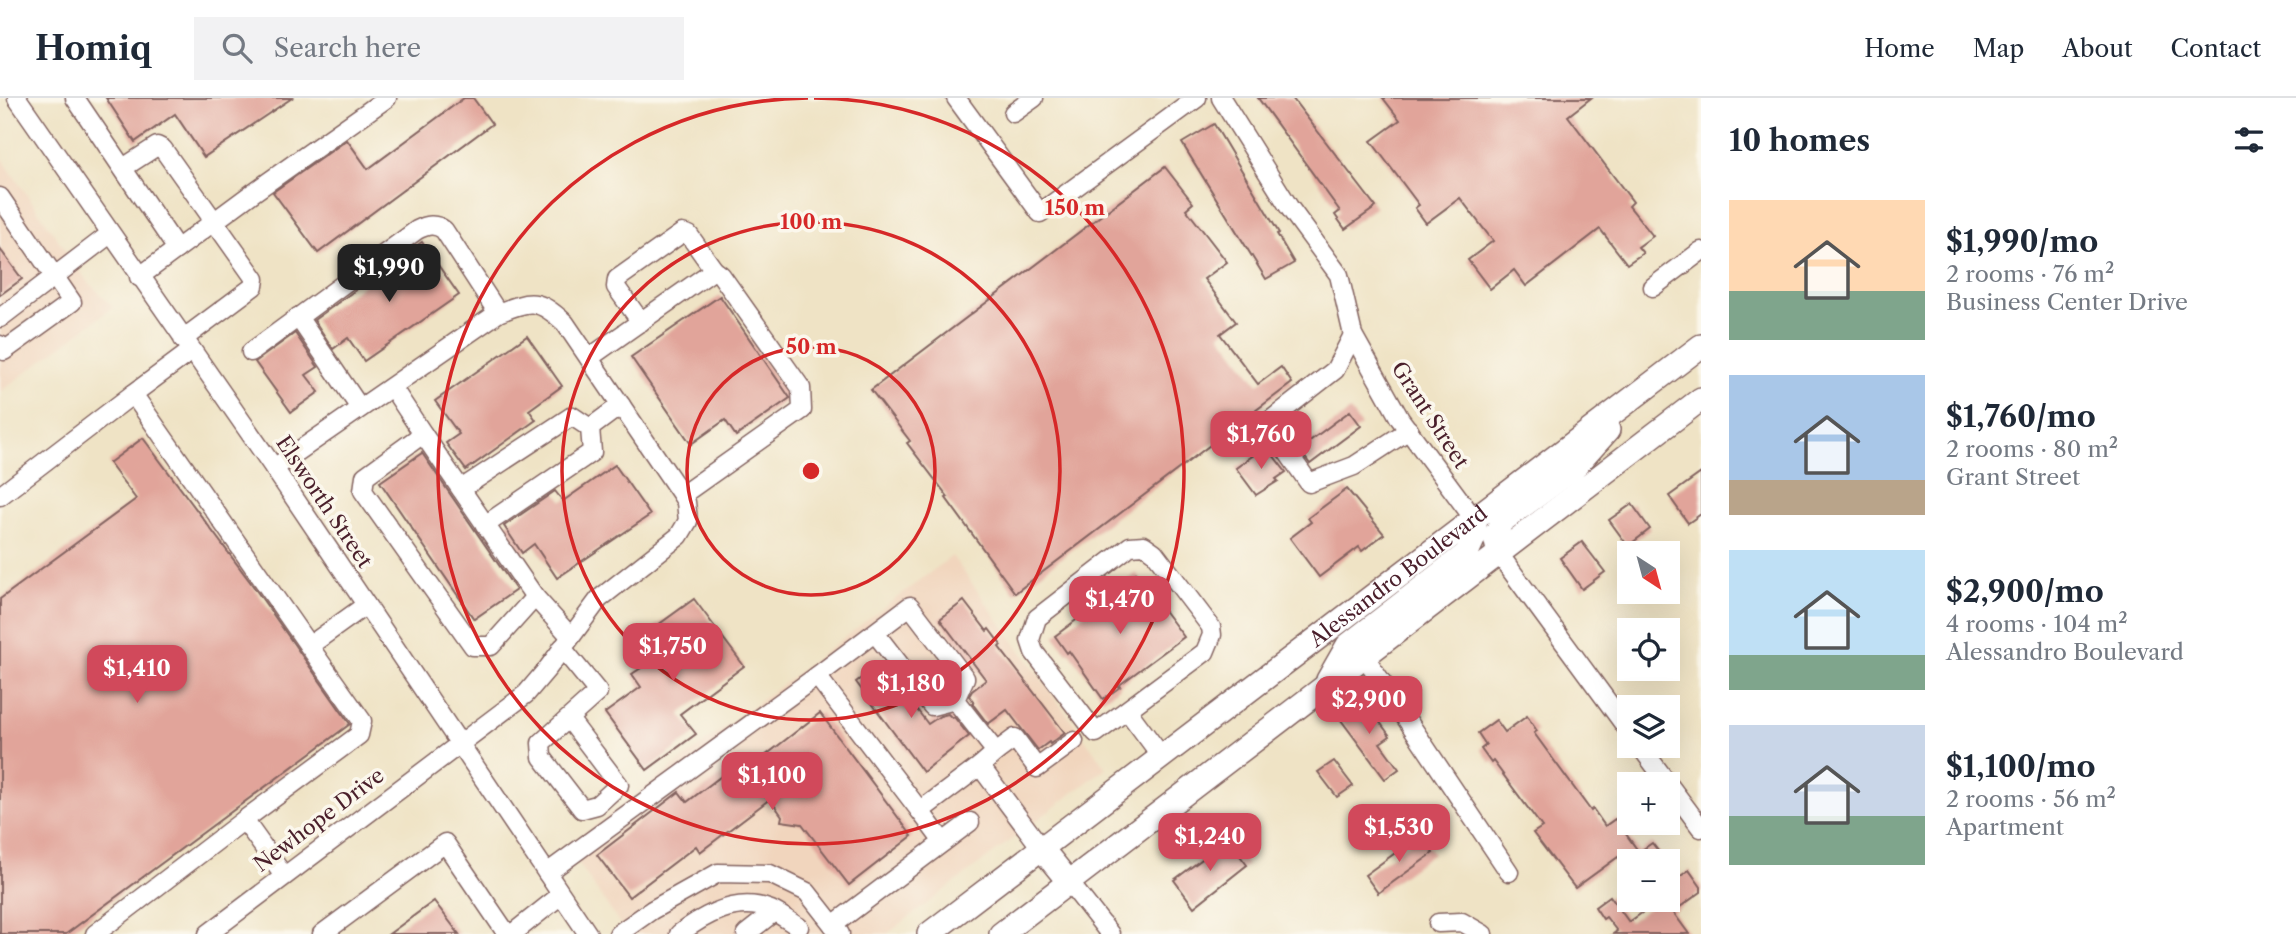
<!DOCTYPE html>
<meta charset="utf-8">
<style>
:root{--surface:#fff;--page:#f2f2f3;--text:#1f2937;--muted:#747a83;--line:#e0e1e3;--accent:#d1495b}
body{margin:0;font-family:"Libre Caslon Text",serif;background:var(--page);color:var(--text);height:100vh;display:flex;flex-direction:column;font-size:26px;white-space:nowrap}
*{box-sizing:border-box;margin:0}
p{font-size:23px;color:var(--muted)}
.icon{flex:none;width:38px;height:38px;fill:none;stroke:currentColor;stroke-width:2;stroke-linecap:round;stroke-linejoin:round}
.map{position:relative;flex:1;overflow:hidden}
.side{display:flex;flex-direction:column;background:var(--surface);width:595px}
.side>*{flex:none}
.needle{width:46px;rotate:144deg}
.tools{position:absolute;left:1617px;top:443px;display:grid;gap:14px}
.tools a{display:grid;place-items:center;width:63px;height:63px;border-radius:0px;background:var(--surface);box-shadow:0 7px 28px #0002;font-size:35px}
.price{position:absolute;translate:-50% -60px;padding:0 16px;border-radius:14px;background:var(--accent);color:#fff;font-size:23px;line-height:46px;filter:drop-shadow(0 2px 4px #0008)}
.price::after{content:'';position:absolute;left:50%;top:42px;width:21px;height:16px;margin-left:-10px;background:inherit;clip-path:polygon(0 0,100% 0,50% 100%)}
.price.selected{background:#222;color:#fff}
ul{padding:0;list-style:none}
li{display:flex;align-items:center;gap:21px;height:175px;padding:0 28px}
li span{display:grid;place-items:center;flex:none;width:196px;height:140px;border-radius:0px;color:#555}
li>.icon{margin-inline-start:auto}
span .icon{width:84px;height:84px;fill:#fffc;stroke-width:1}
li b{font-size:30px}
h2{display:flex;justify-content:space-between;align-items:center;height:84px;padding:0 28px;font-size:30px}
header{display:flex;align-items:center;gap:42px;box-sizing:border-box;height:98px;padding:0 35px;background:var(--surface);border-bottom:2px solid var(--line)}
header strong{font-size:33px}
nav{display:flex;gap:38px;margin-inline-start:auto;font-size:24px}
.search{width:490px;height:63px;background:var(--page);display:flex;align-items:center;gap:18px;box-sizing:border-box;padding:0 24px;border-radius:0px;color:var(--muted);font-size:26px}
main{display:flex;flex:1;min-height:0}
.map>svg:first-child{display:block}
.built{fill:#f1d5bd}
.building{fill:#e1a49a}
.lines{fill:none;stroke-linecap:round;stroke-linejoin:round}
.minor-casing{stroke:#846461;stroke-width:21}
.major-casing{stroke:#846461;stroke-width:26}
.minor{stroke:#fff;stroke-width:18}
.major{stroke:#fff;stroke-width:23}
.ring{fill:none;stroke:#d62828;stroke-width:3.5}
.labels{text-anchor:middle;stroke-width:7;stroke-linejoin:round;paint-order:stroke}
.street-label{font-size:21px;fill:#4a1f2b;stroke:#fbf7ec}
.centre{fill:#d62828;stroke:#fbf7ec;stroke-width:3.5}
.ring-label{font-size:21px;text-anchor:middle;font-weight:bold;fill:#d62828;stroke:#fbf7ec;stroke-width:7;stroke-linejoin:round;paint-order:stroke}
</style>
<header>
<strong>Homiq</strong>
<div class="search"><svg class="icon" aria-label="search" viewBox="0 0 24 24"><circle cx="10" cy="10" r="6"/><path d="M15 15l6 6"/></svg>Search here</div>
<nav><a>Home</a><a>Map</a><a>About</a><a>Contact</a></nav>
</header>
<main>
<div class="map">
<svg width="1701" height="836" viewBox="0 0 1701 836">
<rect width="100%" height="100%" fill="#fbf7ec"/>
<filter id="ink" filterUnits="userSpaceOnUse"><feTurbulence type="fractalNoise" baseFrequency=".0143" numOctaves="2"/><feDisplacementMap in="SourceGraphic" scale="14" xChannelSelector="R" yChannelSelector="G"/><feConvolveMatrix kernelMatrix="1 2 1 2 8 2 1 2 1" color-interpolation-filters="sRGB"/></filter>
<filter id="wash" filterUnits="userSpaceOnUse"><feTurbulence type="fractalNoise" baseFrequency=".00686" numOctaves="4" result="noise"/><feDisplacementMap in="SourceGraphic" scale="28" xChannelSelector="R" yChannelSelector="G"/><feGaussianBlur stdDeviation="1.57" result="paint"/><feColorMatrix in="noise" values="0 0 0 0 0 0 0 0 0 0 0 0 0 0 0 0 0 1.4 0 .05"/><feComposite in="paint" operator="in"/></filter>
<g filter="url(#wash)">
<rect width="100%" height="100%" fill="#efe3c5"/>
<g class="built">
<path d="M 0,58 L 87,183 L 113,209 L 0,294 Z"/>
<path d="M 952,458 L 1106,670 L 887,836 L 627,836 L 567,749 Z"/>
</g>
<g id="blocks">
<g class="building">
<path d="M 106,0 L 292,0 L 204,59 L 175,16 L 135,44 Z"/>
<path d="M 464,0 L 473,0 L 492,26 L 318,155 L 273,94 L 347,42 L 368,71 Z"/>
<path d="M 1258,0 L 1292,0 L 1376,109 L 1345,131 L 1335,117 L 1340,113 Z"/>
<path d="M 1383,0 L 1591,0 L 1568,18 L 1633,104 L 1629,108 L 1653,138 L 1638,149 L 1643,155 L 1627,166 L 1600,131 L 1526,188 L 1514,172 L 1490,191 L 1468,162 L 1493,143 L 1460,100 L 1426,125 L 1415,110 L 1419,107 L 1371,43 L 1400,22 Z"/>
<path d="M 1214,26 L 1279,135 L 1277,136 L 1294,165 L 1266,181 L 1182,45 Z"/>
<path d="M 1165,69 L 1193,105 L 1186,111 L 1227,164 L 1204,181 L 1236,224 L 1220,236 L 1258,286 L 1281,269 L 1292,285 L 1015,495 L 946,400 L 948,399 L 907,345 L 910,343 L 871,292 Z"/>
<path d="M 422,144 L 459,197 L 364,263 L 348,240 L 333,251 L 314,222 Z"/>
<path d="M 0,151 L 22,181 L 0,197 Z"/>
<path d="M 720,198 L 790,300 L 736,338 L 725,322 L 691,346 L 631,259 Z"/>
<path d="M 295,235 L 318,269 L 306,277 L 319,294 L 291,314 L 255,264 Z"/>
<path d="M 527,238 L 562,288 L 529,312 L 536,322 L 466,372 L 446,345 L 459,336 L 435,303 Z"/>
<path d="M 1350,313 L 1361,328 L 1310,366 L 1299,351 Z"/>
<path d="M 143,340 L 251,485 L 350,626 L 66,836 L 0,836 L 0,501 L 136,401 L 109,365 Z"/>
<path d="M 1266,348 L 1286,374 L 1276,381 L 1278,383 L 1256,397 L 1236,370 Z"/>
<path d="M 422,355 L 516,492 L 474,521 L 380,384 Z"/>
<path d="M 615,367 L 650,417 L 557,480 L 534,446 L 522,455 L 504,428 L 555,393 L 563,403 Z"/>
<path d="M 1701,375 L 1701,416 L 1688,425 L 1669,398 Z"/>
<path d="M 1347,391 L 1384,436 L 1362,453 L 1359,449 L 1319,479 L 1290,440 L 1311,424 L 1308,420 Z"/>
<path d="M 1632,406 L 1650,431 L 1628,448 L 1609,422 Z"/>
<path d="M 1582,444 L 1605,474 L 1582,491 L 1560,460 Z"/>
<path d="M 1136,475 L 1184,539 L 1118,588 L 1120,589 L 1103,601 L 1069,553 L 1067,555 L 1055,538 L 1120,489 L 1119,488 Z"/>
<path d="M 694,501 L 744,568 L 680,616 L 696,636 L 647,672 L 605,615 L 641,589 L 632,576 L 644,568 L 634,555 L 652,542 L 647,535 Z"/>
<path d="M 964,503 L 987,533 L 989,531 L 1001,547 L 999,549 L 1065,635 L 1050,646 L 1049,644 L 1038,652 L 1007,612 L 988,626 L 972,605 L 974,604 L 969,598 L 972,593 L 986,582 L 940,521 Z"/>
<path d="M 881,565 L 928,626 L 940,618 L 948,616 L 952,620 L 954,619 L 969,638 L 923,674 L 856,584 Z"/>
<path d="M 1363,601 L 1390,638 L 1380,645 L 1399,671 L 1385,681 L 1338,618 Z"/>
<path d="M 820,615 L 912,738 L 849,787 L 802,726 L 781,723 L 782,718 L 770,701 L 700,754 L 696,748 L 629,799 L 597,757 L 679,694 L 687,704 L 724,676 L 739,696 L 741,695 L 761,681 L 752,668 Z"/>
<path d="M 1527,618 L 1537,633 L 1534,635 L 1591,713 L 1593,711 L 1605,728 L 1615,721 L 1639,754 L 1652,745 L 1666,763 L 1621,763 L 1618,759 L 1575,790 L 1533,735 L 1542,729 L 1493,663 L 1491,665 L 1481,651 L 1486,647 L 1478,635 L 1496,622 L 1505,634 Z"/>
<path d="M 1334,663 L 1353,688 L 1337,699 L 1318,674 Z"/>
<path d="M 1420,737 L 1433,755 L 1378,795 L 1365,777 Z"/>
<path d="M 1228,742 L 1247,767 L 1194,809 L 1174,782 Z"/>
<path d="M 1668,766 L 1678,780 L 1689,772 L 1701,789 L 1701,794 L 1673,814 L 1689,836 L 1613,836 L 1617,833 L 1606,819 L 1603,821 L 1595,809 L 1610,798 L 1629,824 L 1660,802 L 1668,802 Z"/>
<path d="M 434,803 L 459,836 L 389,836 Z"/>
</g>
</g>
</g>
<g filter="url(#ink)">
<use href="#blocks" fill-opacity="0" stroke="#846461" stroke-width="2"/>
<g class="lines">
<g class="minor-casing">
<g id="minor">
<path d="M 17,0 L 274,370 L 588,836"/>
<path d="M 75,0 L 177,151"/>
<path d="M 956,0 L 1040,115 L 1197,0"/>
<path d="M 1221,0 L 1289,109 L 1339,177 L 1353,237 L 1400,321 L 1474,421"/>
<path d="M 1013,15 L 1034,0"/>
<path d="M 123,70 L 157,48 L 163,51 L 255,181 L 254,188 L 183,241"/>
<path d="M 0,99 L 72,204 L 4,253 L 0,247"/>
<path d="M 139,179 L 254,94 L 387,0"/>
<path d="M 1653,189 L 1701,153"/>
<path d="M 298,219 L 360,310"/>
<path d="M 0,220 L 110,136"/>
<path d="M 641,224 L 616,189 L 617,181 L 682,135 L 689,137 L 714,172"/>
<path d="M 1353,237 L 1335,272 L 1267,325 L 1309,385 L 1354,368 L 1409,332"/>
<path d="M 191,253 L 133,296 L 309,548 L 366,507"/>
<path d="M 251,254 L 417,132 C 427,127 435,125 444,132 L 498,215"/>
<path d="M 589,260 L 714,172 L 721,177 L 801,290 L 802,312 L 682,397"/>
<path d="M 392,289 L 423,336 L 365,378 L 363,393 L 473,548 L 491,548 L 535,499 L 570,538"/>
<path d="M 423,336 L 535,499"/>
<path d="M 461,391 L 572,318 L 590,330"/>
<path d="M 0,398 L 133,296"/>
<path d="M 485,427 L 592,354 L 590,330 L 621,307"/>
<path d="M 1499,456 L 1629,633"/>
<path d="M 875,535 L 932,608 L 955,602"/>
<path d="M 562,550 L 598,594 L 541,645 L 542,659 L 582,711 L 597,707 L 619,687 L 569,621"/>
<path d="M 1365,559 L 1509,774"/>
<path d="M 817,578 L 910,508 L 965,580 L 955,602 L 996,654 L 980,668"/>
<path d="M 1127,612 L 1205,554 L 1212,537 L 1211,529 L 1154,454 L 1144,447 L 1130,448 L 1037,520 L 1030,542 L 1034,554 L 1096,635 L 1127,612 L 1162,659"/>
<path d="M 1640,648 L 1701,730"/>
<path d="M 996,654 L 1015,640 L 1037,670 L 1074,643"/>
<path d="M 920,713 L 943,744"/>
<path d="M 547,775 L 817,578 L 920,713 L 980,668 L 1042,751"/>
<path d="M 284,778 L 244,722 L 359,637 L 362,623 L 309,548"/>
<path d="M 1069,784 L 1110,836"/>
<path d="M 1438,825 L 1462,824 L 1483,836"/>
<path d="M 833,827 L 970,724"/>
<path d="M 95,836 L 244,722"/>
<path d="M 208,836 L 526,596 L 548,570 L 599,501 L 679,438 L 688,423 L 686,404 L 682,397 L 565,225 C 538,200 531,202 498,215 L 274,370"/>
<path d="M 322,836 L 445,745 L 507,836"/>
<path d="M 512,836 L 561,797"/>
<path d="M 618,836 L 652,812 L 718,775 L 770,776 L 807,794 L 840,836"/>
<path d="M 679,836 C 705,816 738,798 771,812 C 780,816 790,824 799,829"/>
<path d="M 746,836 L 774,814"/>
</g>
</g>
<g class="major-casing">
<g id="major">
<path d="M 1499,456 L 1495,439 L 1501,424 L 1573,371 L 1608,332"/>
<path d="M 1328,582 L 1348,547 L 1467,455 L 1476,435 L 1474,421"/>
<path d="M 1042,751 L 1069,784"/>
<path id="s1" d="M 929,836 L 1701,248"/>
<path d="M 1001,836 L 1701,301"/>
</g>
</g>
<use href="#minor" class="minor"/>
<use href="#major" class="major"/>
</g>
</g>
<g class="ring">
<circle cx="811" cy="373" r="124"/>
<circle cx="811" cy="373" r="249"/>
<path d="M814 0A373 373 0 1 1 808 0"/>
</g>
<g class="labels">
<g class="street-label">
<text transform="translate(1430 317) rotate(57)" y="7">Grant Street</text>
<text transform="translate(324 404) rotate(56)" y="7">Elsworth Street</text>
<text dy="7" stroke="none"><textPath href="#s1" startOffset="590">Alessandro Boulevard</textPath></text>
<text transform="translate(319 722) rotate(-37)" y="7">Newhope Drive</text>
</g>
</g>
<circle cx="811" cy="373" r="10" class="centre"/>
<g class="ring-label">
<text x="1075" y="117">150 m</text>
<text x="811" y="131">100 m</text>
<text x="811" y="256">50 m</text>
</g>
</svg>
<div class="tools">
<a><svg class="needle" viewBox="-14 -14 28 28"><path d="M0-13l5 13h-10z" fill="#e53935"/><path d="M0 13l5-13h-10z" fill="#747a83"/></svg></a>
<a><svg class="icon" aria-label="locate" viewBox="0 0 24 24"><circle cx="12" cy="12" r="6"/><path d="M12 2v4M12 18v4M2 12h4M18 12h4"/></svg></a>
<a><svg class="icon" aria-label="layers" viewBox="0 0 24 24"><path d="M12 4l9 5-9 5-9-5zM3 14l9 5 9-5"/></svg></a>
<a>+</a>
<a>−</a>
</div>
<b class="price selected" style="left:389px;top:206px">$1,990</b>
<b class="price" style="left:1261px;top:373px">$1,760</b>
<b class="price" style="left:1120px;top:538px">$1,470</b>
<b class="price" style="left:673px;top:585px">$1,750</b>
<b class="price" style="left:137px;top:607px">$1,410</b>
<b class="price" style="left:911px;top:622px">$1,180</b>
<b class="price" style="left:1369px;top:638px">$2,900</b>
<b class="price" style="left:772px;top:714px">$1,100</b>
<b class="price" style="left:1399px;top:766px">$1,530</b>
<b class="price" style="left:1210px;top:775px">$1,240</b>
</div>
<section class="side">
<h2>10 homes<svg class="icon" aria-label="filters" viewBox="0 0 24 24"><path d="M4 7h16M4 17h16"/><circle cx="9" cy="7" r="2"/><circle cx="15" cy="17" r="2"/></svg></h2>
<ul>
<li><span style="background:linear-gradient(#ffd9b3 65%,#7fa58c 0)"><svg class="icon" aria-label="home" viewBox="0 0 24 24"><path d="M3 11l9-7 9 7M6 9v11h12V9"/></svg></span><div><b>$1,990/mo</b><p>2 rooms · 76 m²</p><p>Business Center Drive</p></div></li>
<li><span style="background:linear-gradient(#a9c7e8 75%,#b9a48a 0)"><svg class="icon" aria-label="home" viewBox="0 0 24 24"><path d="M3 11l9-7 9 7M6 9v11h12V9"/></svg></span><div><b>$1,760/mo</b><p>2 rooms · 80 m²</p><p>Grant Street</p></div></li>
<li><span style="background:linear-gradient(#bfe0f5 75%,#7fa58c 0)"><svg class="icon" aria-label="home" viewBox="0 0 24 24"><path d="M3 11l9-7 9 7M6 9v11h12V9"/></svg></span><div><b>$2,900/mo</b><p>4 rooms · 104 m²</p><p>Alessandro Boulevard</p></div></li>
<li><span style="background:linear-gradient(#c9d6e8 65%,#7fa58c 0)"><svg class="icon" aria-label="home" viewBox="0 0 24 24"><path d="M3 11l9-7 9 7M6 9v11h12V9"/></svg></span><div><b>$1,100/mo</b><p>2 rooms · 56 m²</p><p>Apartment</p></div></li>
</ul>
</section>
</main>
